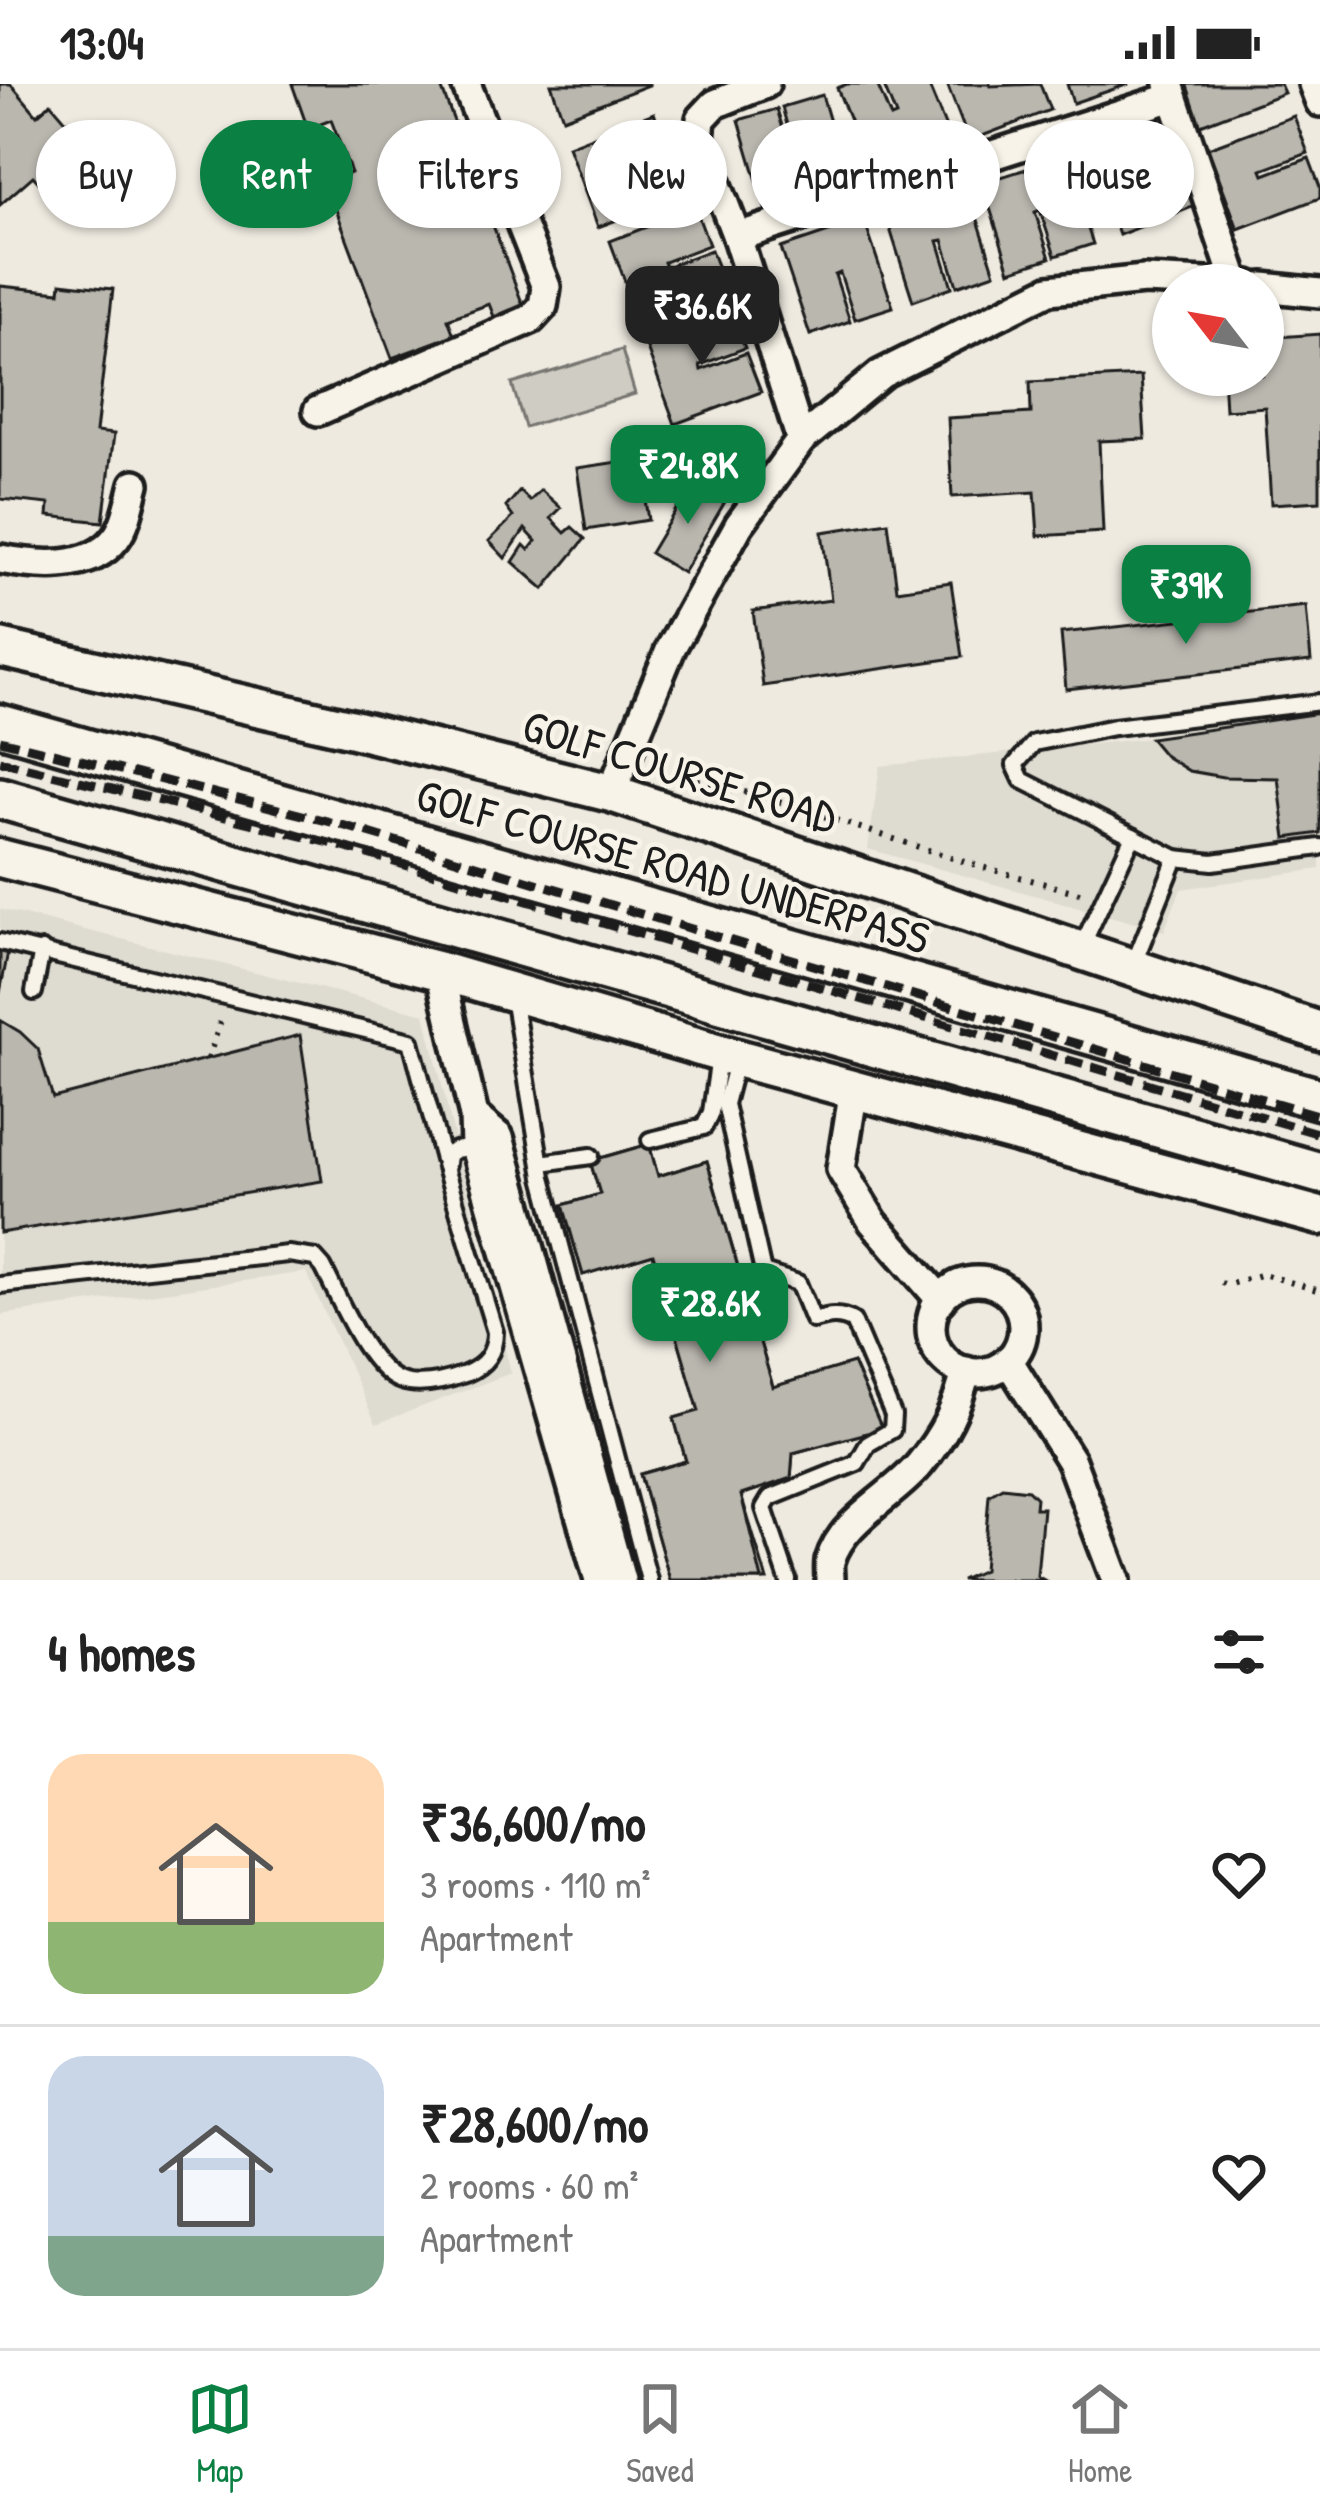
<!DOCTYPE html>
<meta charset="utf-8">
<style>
:root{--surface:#fff;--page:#f6f6f6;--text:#222;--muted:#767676;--line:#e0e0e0;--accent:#0b8043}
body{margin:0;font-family:"Patrick Hand",sans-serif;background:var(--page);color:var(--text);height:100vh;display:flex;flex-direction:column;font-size:45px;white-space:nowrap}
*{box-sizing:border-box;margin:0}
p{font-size:39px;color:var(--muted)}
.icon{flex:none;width:66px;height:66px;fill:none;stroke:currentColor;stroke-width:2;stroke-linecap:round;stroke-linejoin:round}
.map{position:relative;height:1496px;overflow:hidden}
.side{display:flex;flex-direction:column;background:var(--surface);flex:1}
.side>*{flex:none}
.top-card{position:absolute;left:36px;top:36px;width:1248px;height:108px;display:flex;gap:24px}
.needle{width:78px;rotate:301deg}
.buttons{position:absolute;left:1152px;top:180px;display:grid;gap:24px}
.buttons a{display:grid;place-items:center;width:132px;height:132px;border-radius:50%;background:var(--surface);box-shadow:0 3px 9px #0004;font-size:60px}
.price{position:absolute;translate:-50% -102px;padding:0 27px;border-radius:24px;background:var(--accent);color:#fff;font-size:39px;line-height:78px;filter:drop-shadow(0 3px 6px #0008)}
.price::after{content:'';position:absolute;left:50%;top:72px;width:36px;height:27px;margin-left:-18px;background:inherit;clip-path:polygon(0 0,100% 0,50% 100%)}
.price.on{background:#222;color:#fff}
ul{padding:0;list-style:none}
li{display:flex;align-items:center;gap:36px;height:300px;padding:0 48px}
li+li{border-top:3px solid var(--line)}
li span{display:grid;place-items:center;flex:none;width:336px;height:240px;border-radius:36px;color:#555}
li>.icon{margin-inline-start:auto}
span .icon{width:144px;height:144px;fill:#fffc;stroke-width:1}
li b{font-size:51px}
h2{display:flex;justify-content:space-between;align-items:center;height:144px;padding:0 48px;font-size:51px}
.tag{padding:0 42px;border-radius:54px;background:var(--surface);box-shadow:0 3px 9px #0004;font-size:42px;line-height:108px}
.tag.on{background:var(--accent);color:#fff}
.status{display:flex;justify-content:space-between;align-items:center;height:84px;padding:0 60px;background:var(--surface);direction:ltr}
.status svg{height:33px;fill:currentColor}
.menu{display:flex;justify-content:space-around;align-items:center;height:168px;border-top:3px solid var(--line);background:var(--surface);font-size:33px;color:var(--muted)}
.menu a{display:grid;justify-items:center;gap:6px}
.menu .on{color:var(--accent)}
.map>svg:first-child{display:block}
.built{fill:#dedbd1}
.green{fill:#cfccc3;stroke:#767470;stroke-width:3}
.building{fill:#bab7af;stroke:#1c1c1c;stroke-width:3}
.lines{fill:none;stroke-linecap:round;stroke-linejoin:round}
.service-casing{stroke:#1c1c1c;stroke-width:22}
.minor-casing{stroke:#1c1c1c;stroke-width:36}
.tertiary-casing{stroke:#1c1c1c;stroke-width:45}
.secondary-casing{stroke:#1c1c1c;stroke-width:48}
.path{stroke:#1c1c1c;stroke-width:6;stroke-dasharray:3 9;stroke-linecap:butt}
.service{stroke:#f7f3e8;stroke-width:14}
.minor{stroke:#f7f3e8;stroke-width:27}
.tertiary{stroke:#f7f3e8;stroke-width:36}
.secondary{stroke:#f7f3e8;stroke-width:39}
.rail{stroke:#1c1c1c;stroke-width:9;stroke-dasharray:18 9;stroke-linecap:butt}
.labels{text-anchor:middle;stroke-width:9;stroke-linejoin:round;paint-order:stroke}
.street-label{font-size:45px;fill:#1c1c1c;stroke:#f7f3e8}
</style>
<div class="status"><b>13:04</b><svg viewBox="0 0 49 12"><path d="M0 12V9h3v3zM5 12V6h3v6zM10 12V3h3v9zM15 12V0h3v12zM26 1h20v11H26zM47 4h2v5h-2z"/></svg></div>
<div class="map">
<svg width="1320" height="1496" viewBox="0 0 1320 1496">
<rect width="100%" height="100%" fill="#eeeae0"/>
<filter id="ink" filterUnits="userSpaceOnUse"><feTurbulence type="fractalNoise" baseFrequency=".00833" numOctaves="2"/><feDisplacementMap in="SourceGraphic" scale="24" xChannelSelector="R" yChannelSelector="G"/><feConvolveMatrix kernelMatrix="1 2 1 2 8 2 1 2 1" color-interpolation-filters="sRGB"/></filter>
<g filter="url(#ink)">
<g class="built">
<path d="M 1320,629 L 1320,785 L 1181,805 L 1164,847 L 868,765 L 880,682 L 1150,654 Z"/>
<path d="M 0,825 L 425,930 L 511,1289 L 376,1340 L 306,1188 L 0,1231 Z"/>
</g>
<path class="green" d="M 622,266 L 635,310 L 525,343 L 512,300 Z"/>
<g class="building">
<path d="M 0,0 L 11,0 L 37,31 L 51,19 L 88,62 L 42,102 L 33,92 L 0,121 Z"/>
<path d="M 292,0 L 440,0 L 524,224 L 495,235 L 489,220 L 448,235 L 454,251 L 392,274 L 326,99 L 351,89 L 331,36 L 308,45 Z"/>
<path d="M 551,0 L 649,0 L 649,1 L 563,34 Z"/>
<path d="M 847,0 L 877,0 L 891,34 L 896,32 L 883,0 L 928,0 L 951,56 L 871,89 L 837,4 Z"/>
<path d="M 947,0 L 990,0 L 990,2 L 1040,0 L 1050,26 L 969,57 Z"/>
<path d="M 1067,0 L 1129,0 L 1073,19 Z"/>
<path d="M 1183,0 L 1280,0 L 1284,9 L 1198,42 Z"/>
<path d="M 822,11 L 848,99 L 765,124 L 739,36 L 777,25 L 791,71 L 795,70 L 782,23 Z"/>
<path d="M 654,29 L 668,66 L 622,83 L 624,88 L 669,71 L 684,111 L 598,143 L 568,62 Z"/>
<path d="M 1294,32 L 1308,69 L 1262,86 L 1264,91 L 1309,74 L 1320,103 L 1320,114 L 1238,145 L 1208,64 Z"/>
<path d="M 1168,35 L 1200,120 L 1162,135 L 1146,89 L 1141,91 L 1158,136 L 1119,151 L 1087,65 Z"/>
<path d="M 1064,73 L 1093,160 L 1055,172 L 1040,126 L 1035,128 L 1050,174 L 1010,187 L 982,99 Z"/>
<path d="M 967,102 L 995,189 L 957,202 L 943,156 L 938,157 L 952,203 L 913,217 L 885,129 Z"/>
<path d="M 695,124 L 709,161 L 664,178 L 666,183 L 711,166 L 726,205 L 640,238 L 610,157 Z"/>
<path d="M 864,136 L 893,223 L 855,235 L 840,189 L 835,191 L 850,237 L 810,251 L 781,164 Z"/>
<path d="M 61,199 L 113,205 L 96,348 L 114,350 L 103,438 L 48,432 L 49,420 L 0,415 L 0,202 L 60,208 Z"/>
<path d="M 731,227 L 745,264 L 700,281 L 701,286 L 746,269 L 761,308 L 675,340 L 645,259 Z"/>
<path d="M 1320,250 L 1320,417 L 1271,420 L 1265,323 L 1225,326 L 1223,291 L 1263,291 L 1263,254 Z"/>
<path d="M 1141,292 L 1145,355 L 1099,357 L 1103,448 L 1038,452 L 1035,408 L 952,413 L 948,334 L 1031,329 L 1030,298 Z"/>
<path d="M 639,375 L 648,436 L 586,446 L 577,384 Z"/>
<path d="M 693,397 L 726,416 L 683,489 L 650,469 Z"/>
<path d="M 541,406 L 561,424 L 551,434 L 565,449 L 572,443 L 585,455 L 544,505 L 513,478 L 524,461 L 529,466 L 536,457 L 525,445 L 505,474 L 489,457 L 513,433 L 506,423 L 520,407 L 530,417 Z"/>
<path d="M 888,438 L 897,506 L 951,498 L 962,573 L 763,602 L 753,527 L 831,516 L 822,448 Z"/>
<path d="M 1306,522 L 1311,577 L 1066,605 L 1061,549 Z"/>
<path d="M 1320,629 L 1320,749 L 1286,754 L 1278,694 L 1223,693 L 1189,687 L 1165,672 L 1150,654 Z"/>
<path d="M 0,867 L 8,868 L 0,909 Z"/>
<path d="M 0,936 L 20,948 L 38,965 L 53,1014 L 300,951 L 322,1097 L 0,1149 Z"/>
<path d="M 649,1060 L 658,1092 L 707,1077 L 773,1303 L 853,1279 L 882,1345 L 793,1369 L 791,1394 L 741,1411 L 767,1496 L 670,1496 L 640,1390 L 686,1377 L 674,1334 L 699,1327 L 653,1170 L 583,1191 L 563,1121 L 600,1110 L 590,1077 Z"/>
<path d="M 649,1060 L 658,1092 L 707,1077 L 773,1303 L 853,1279 L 882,1345 L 793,1369 L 791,1394 L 741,1411 L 762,1496 L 670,1496 L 640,1390 L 686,1377 L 674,1334 L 699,1327 L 653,1170 L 583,1191 L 563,1121 L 600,1110 L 590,1077 Z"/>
<path d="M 1002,1403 L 1028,1406 L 1036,1414 L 1035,1424 L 1043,1424 L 1037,1492 L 1044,1496 L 961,1496 L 983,1486 L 989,1411 Z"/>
</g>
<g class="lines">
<g class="service-casing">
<g id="service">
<path d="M 1320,618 L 1114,643 L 1034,659 L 1015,681 L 1022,696 L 1176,774 L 1213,778 L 1320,763"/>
<path d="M 0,858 L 411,957 L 445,1083"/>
<path d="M 1082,862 L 1133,752"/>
<path d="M 1134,879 L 1176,774"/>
<path d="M 34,908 L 42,866"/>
<path d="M 513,913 L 543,1093 L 649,1496"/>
<path d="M 737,974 L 725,1020 L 763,1188 L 798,1199 L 813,1236 C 828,1232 839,1229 853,1237 L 893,1331 L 892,1346 L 868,1360 L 857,1379 L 770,1414 L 764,1424 L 788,1496"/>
<path d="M 650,1056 L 704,1043 L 711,1028 L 719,973"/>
<path d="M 541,1079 L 591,1072"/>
<path d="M 0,1201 L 288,1170 L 315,1174 L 323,1183 C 339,1213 367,1285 401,1297 C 421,1304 446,1297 465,1290 C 485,1282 495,1269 495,1248 L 446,1087 L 448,1071 L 455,1066 L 475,1063"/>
</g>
</g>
<g class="minor-casing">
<g id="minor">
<path d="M 765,0 L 715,20 L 701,35 L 699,54 L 737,153 L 801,356"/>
<path d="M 1169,0 L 1236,199"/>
<path d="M 1313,0 L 1320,18"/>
<path d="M 737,153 L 1173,13"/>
<path d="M 1263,203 L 1320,209"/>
<path d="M 318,327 L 531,235 L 543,222 L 546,203 L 466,0"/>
<path d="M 0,475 C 37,482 90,488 116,454 C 127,439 130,418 135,400"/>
<path d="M 611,709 L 671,564 L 739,441 L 801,356 L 881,290 L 1049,206 L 1144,196 L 1249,201"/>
<path d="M 440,887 L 474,1032 L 475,1063 L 599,1496"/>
<path d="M 854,1005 L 841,1085 L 873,1138 L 941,1216"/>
<path d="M 474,1032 L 499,1053 L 621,1496"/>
<circle cx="977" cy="1243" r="46"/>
<path d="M 1008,1276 L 1071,1377 L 1116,1496"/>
<path d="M 830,1496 C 830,1490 829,1483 830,1477 C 842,1435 894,1412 920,1380 C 944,1351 958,1323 966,1287"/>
</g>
</g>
<g class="tertiary-casing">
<g id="tertiary">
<path d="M 0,564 L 353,645 L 611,709 L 1320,947"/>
<path d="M 0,774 L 440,887 L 737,974 L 1320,1132"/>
</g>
</g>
<g class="secondary-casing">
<g id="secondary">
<path d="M 0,641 L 1320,1015"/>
<path d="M 0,714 L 1320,1089"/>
</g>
</g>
<g class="path">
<path d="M 651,684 L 771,715 L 971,780 L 1087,811"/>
<path d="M 208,975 L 222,933"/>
<path d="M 1221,1199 L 1227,1201 L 1263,1190 L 1320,1207"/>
</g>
<use href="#service" class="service"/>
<use href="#minor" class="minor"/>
<use href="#tertiary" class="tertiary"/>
<use href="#secondary" class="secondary"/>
<g class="rail">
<path d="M 0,656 L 335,739 L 1320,1032"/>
<path d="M 0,677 L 330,759 L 1320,1050"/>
</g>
</g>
</g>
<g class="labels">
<g class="street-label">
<text transform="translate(680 687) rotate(17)" y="16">GOLF COURSE ROAD</text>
<text transform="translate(673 782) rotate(16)" y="16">GOLF COURSE ROAD UNDERPASS</text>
</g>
</g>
</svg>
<div class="buttons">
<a><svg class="needle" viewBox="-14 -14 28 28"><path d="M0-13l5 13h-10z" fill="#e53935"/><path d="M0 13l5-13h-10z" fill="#767676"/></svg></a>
</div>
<b class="price on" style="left:702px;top:284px">₹36.6K</b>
<b class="price" style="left:688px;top:443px">₹24.8K</b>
<b class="price" style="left:1186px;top:563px">₹39K</b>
<b class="price" style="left:710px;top:1281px">₹28.6K</b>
<div class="top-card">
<a class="tag">Buy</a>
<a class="tag on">Rent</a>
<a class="tag">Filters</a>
<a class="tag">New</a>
<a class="tag">Apartment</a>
<a class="tag">House</a>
</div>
</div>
<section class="side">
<h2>4 homes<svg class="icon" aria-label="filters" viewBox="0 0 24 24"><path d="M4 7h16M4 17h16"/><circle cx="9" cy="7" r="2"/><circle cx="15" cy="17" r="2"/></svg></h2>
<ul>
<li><span style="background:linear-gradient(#ffd9b3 70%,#8fb573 0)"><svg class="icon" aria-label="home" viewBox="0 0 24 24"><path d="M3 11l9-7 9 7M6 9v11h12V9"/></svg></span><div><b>₹36,600/mo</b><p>3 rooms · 110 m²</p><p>Apartment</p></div><svg class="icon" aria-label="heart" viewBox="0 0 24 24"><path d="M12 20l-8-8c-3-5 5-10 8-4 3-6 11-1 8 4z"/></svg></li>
<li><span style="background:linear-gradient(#c9d6e8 75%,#7fa58c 0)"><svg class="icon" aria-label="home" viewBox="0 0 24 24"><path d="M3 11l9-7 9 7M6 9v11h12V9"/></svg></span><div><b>₹28,600/mo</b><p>2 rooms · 60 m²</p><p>Apartment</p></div><svg class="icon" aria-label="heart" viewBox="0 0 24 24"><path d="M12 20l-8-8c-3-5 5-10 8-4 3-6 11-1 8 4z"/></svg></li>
</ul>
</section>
<nav class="menu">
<a class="on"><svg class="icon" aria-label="map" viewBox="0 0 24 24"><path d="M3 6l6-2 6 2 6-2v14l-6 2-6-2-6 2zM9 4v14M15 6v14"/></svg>Map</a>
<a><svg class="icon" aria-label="saved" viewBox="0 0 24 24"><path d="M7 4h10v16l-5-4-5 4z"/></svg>Saved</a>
<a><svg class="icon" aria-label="home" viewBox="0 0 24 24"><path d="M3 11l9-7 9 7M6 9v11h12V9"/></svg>Home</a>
</nav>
